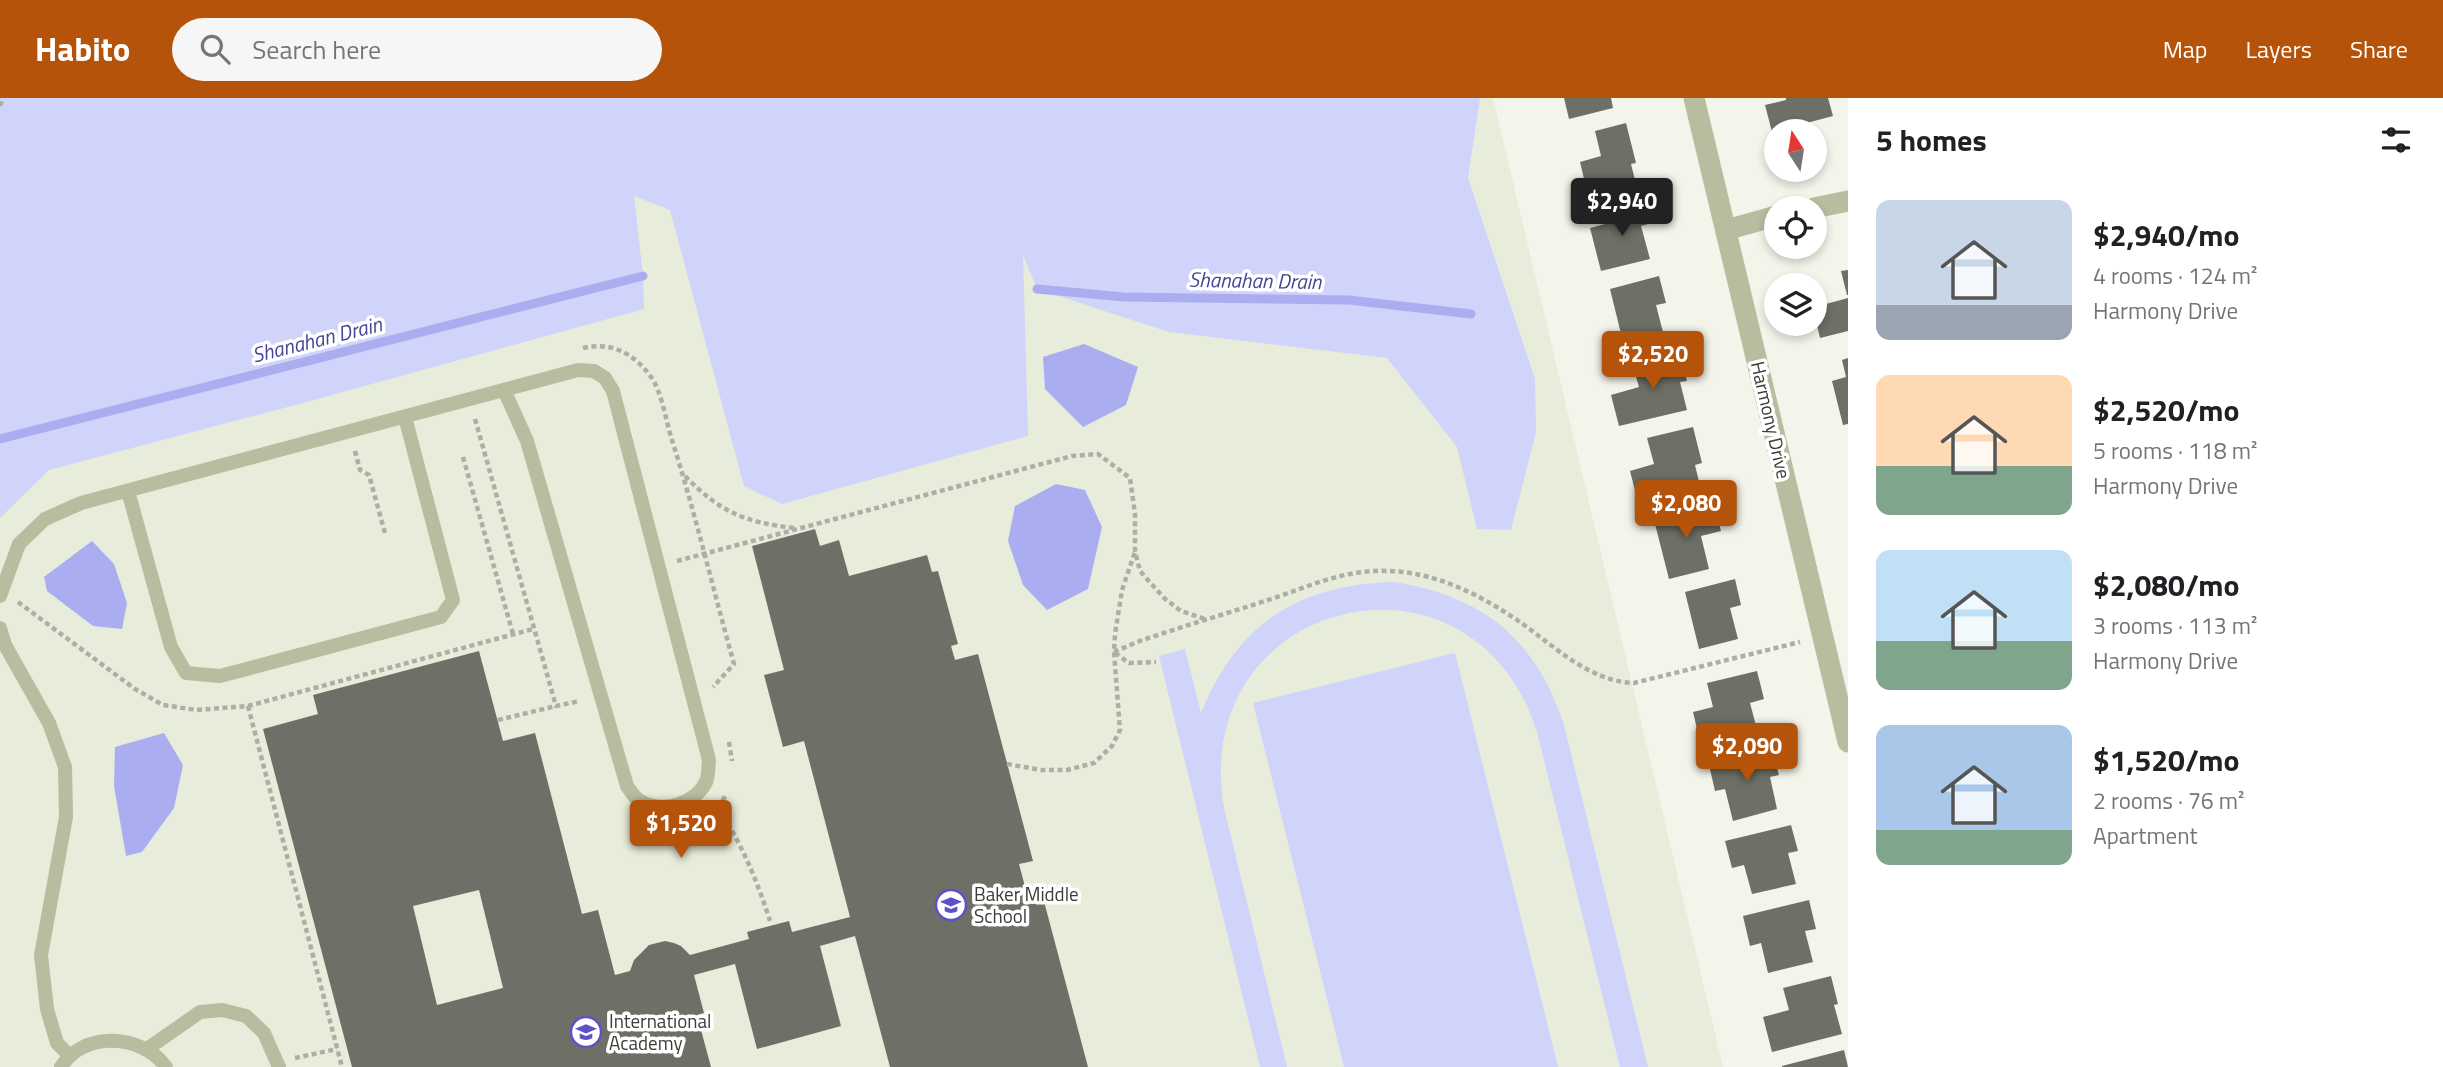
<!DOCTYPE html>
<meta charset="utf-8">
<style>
:root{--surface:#fff;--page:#f6f6f6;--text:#202124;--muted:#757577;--accent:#b45309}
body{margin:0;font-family:"Titillium Web",sans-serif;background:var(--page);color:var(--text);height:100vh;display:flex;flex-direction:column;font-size:26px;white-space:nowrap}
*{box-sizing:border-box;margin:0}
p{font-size:23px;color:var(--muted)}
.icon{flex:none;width:38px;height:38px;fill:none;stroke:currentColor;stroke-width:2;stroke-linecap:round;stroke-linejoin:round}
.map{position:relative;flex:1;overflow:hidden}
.details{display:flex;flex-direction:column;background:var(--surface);width:595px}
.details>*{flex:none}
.needle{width:46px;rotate:348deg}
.fabs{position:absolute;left:1764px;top:21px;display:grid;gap:14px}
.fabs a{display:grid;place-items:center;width:63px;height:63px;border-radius:50%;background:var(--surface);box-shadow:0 4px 10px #0003;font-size:35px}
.price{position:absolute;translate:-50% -60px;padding:0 16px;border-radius:7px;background:var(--accent);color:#fff;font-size:23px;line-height:46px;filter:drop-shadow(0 2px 4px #0008)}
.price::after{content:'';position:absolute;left:50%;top:42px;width:21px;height:16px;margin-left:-10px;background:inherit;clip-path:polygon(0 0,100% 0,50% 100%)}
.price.current{background:#222;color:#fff}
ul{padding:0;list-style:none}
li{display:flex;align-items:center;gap:21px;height:175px;padding:0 28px}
li span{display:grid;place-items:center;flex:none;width:196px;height:140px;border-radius:14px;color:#555}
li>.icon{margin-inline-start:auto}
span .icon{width:84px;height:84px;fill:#fffc;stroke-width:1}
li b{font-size:30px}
h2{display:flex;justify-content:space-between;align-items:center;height:84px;padding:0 28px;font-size:30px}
header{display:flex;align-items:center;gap:42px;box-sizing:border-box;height:98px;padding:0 35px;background:var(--accent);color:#fff}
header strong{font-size:33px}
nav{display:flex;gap:38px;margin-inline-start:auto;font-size:24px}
.search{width:490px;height:63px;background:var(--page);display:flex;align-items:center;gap:18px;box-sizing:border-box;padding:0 24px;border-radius:38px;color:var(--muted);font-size:26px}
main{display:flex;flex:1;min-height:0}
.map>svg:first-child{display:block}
.built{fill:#e8ecda}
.green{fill:#d0d3fa}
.water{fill:#aaaef0}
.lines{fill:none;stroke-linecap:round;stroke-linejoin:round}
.stream{stroke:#aaaef0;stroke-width:9}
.building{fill:#6e7067;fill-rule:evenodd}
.path{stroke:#adafa6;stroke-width:4.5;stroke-dasharray:5 3.5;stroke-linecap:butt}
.service{stroke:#b7bd9e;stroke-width:14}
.minor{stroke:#b7bd9e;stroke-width:21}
.labels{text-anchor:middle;stroke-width:7;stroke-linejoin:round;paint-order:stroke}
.street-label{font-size:19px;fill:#3c3c38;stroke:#fff}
.poi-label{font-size:19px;fill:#3c3c38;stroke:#fff;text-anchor:start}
.water-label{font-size:21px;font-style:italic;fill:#484594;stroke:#fff}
</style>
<header>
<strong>Habito</strong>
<div class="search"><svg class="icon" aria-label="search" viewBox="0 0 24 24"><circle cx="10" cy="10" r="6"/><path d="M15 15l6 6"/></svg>Search here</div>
<nav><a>Map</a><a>Layers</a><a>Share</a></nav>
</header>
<main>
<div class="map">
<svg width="1848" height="969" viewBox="0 0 1848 969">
<rect width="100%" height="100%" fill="#f3f5ea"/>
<path class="built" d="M 0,0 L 1493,0 L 1723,969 L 0,969 Z"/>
<g class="green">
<path d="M 0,0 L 1480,0 L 1468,80 L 1535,281 L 1536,334 L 1511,432 L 1477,431 L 1457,349 L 1387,260 L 1169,234 L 1037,191 L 1023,157 L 1028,338 L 782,406 L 744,388 L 670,112 L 634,98 L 643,178 L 644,211 L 299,306 L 49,372 L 0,420 Z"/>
<path d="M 1395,484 C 1484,499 1535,540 1564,627 L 1648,969 L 1620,969 L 1537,634 C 1473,430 1188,499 1224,710 L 1287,969 L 1260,969 L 1159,558 L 1185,551 L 1201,615 C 1237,526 1299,486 1395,484 Z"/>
<path d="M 1455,555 L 1558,969 L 1344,969 L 1253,605 Z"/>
</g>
<g class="water">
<path d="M 1084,246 L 1138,269 L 1126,307 L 1083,329 L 1045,291 L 1043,259 Z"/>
<path d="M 1056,386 L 1085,392 L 1102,429 L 1088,491 L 1047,512 L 1023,487 L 1008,443 L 1015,408 Z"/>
<path d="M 92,443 L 114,466 L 127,505 L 122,531 L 93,528 L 47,493 L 44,479 Z"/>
<path d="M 164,635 L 183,667 L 174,710 L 142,754 L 126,758 L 114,688 L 115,649 Z"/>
</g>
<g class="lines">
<g class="stream">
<path d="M 1037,191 L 1124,199 L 1349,202 L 1471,216"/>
<path d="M 0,341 L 643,178"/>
</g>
</g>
<g class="building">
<path d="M 1564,0 L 1611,0 L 1613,10 L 1569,21 Z"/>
<path d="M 1786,0 L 1828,0 L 1833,18 L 1772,34 L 1765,7 L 1786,2 Z"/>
<path d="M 1626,25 L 1636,65 L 1631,66 L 1636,86 L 1588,98 L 1580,64 L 1601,58 L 1595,33 Z"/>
<path d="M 1643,103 L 1648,126 L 1641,128 L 1650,161 L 1601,173 L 1590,130 L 1616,123 L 1613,111 Z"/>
<path d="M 1848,172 L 1848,197 L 1847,197 L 1841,173 Z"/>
<path d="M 1659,178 L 1666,205 L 1656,207 L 1664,238 L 1624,248 L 1610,191 Z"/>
<path d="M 1848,200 L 1848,233 L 1820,240 L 1815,219 L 1815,209 Z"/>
<path d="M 1679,254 L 1687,283 L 1680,284 L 1687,312 L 1619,328 L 1611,297 L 1639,289 L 1632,265 Z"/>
<path d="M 1848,260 L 1848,326 L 1843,327 L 1832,283 L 1846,279 L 1842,262 Z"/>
<path d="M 1693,329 L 1702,365 L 1695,367 L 1701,392 L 1639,408 L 1630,373 L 1654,366 L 1647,340 Z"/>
<path d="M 1714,406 L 1721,433 L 1701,438 L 1709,471 L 1669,481 L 1654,422 Z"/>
<path d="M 815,431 L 820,448 L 839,442 L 849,478 L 927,457 L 932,474 L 938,473 L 958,546 L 951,548 L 955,562 L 978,556 L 1033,763 L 1019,766 L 1027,796 L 1041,792 L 1088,969 L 890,969 L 855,838 L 820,848 L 841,928 L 757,951 L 735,866 L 694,877 L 704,915 L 697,917 L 711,969 L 352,969 L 263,631 L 318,616 L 313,597 L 479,553 L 503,643 L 535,635 L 582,816 L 598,812 L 615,877 L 630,873 L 634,862 L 649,847 L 665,843 L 674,845 L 681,848 L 690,857 L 749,841 L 747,834 L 789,823 L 792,834 L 850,819 L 804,643 L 783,649 L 764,577 L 784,572 L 752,448 ZM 479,792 L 503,890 L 437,907 L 413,808 Z"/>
<path d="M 1735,481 L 1741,507 L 1730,510 L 1738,541 L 1699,551 L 1685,494 Z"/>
<path d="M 1757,573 L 1764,601 L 1750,605 L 1758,635 L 1701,648 L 1693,614 L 1713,609 L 1707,585 Z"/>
<path d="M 1772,651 L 1779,677 L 1770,679 L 1777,711 L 1733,723 L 1725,691 L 1715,693 L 1709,667 Z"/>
<path d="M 1791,727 L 1798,753 L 1788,755 L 1796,786 L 1752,796 L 1744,767 L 1732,770 L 1725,743 Z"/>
<path d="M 1809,802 L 1816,831 L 1805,833 L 1813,864 L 1768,875 L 1761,845 L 1750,848 L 1743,818 Z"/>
<path d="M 1831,878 L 1838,906 L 1834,907 L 1842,936 L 1772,954 L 1763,919 L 1789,912 L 1783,890 Z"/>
<path d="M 1844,952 L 1848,969 L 1782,969 L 1782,968 Z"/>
</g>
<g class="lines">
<g class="path">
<path d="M 0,8 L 3,0"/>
<path d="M 583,250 C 611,243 635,256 651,279 C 661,292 666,322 671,339 C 695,414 713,491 734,566 L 713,589"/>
<path d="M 475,321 L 556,608 L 580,603"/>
<path d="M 355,353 L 360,372 L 369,377 L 385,435"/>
<path d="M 463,359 L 513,536"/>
<path d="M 685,378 C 720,414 744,424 794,430"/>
<path d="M 677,463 L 1072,358 L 1098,356 L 1130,380 L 1135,416 L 1135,453 L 1140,473 L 1164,500 L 1181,513 L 1205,521"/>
<path d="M 18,504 L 135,591 L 163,607 L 196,612 L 248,608 L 533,531"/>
<path d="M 1114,554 L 1137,544 C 1183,528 1229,515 1274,500 C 1298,492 1321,482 1345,477 C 1408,463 1463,486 1514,520 C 1552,545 1586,583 1634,585 L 1800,544"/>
<path d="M 1115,555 L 1129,565 L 1156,564"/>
<path d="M 248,608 L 342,969"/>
<path d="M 498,622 L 556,608"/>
<path d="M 729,644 L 732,663"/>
<path d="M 1007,666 L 1041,672 L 1067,672 L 1094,665 L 1112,648 L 1120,632 L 1114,554 L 1115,536 L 1122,492 L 1135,454"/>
<path d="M 719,711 C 742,747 757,782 770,823"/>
<path d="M 658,732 C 689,736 711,728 725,698"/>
<path d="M 295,960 L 337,951"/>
</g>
<g class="service">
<path d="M 128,393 L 171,549 L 186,575 L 220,578 L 441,519 L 453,502 L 405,319"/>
<path d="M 0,498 L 19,446 L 45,421 L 81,405 L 578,272 L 594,273 L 605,280 L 613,293 L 709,662 C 708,669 709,678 706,684 C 695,706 663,715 642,704 C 635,701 631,694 627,688 L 527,343 L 504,292"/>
<path d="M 0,530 L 5,547 L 49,625 L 65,669 L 66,719 L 41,857 L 47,911 L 57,945 L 70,958"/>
<path d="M 147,951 L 200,914 L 222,912 L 246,918 L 264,935 L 279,969"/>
<path d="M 61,969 C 84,932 142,936 166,969"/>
</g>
<g class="minor">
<path d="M 1694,0 L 1848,644"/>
<path d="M 1814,110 L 1848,103"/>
<path d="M 1726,132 L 1776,118"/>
</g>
</g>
<defs>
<g id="school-ring" transform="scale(1.575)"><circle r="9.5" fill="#fff" stroke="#5b51c9" stroke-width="1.5"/><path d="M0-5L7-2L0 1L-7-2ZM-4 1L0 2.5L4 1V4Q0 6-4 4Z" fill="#5b51c9"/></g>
</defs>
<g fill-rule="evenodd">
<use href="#school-ring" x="951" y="807"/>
<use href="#school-ring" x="586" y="934"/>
</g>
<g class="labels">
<g class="street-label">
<text transform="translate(1771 322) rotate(77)" y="7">Harmony Drive</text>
</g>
<g class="poi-label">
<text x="974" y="803">Baker Middle<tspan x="974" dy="22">School</tspan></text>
<text x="609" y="930">International<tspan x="609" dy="22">Academy</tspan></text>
</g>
<g class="water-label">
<text transform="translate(1255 183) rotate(1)" y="7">Shanahan Drain</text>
<text transform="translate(317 242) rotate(-14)" y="7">Shanahan Drain</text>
</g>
</g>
</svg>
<div class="fabs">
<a><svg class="needle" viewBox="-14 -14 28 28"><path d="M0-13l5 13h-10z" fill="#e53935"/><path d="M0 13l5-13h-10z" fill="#757577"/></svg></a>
<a><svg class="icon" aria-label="locate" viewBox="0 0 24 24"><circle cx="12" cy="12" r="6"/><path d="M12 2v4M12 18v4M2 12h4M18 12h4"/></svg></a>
<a><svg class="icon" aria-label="layers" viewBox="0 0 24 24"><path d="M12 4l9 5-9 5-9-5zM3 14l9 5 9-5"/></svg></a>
</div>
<b class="price current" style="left:1622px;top:140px">$2,940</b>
<b class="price" style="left:1653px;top:293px">$2,520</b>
<b class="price" style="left:1686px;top:442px">$2,080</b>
<b class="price" style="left:1747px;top:685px">$2,090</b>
<b class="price" style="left:681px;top:762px">$1,520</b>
</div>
<section class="details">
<h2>5 homes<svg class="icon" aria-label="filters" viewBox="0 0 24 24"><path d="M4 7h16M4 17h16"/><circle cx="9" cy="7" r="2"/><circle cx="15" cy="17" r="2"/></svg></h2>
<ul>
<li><span style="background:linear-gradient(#c9d6e8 75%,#9aa5b1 0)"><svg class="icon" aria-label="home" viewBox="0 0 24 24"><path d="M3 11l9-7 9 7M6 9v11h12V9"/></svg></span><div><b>$2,940/mo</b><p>4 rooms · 124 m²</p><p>Harmony Drive</p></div></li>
<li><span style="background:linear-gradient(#ffd9b3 65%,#7fa58c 0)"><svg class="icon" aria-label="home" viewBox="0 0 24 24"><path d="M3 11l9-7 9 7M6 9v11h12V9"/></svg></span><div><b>$2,520/mo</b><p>5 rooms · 118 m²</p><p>Harmony Drive</p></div></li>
<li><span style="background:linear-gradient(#bfe0f5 65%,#7fa58c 0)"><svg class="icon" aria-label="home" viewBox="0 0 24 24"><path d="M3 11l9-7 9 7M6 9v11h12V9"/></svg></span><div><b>$2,080/mo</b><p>3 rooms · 113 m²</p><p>Harmony Drive</p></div></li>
<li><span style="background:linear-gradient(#a9c7e8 75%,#7fa58c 0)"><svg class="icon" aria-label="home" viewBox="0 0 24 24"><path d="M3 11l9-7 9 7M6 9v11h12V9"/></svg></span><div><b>$1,520/mo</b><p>2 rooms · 76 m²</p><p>Apartment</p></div></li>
</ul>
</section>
</main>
